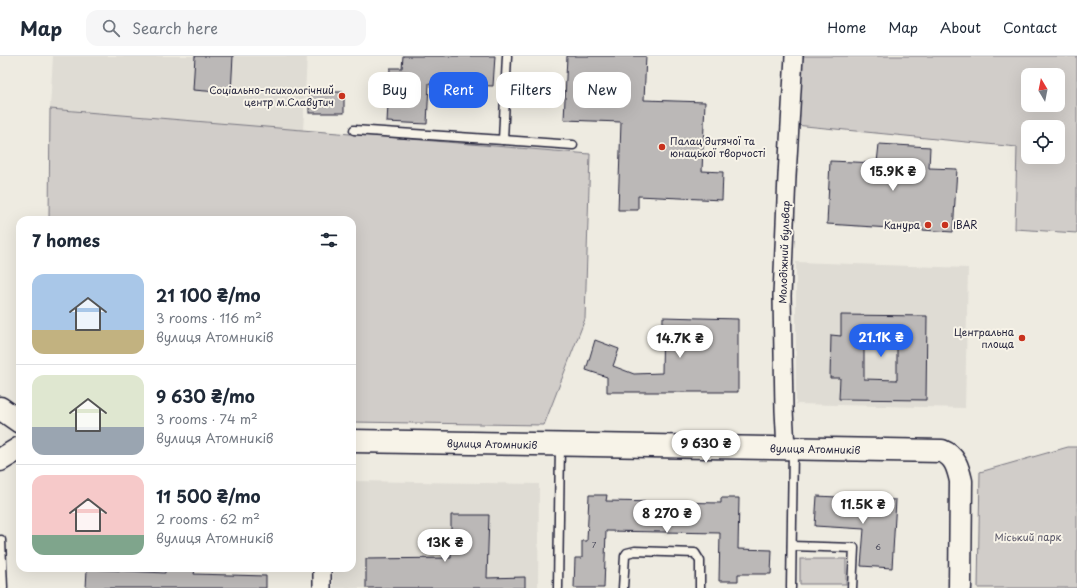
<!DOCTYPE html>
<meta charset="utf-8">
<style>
:root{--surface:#fff;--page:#f6f6f7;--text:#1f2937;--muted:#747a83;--line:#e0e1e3;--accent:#2563eb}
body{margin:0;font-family:"Playpen Sans",sans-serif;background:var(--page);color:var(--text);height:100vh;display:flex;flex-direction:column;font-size:15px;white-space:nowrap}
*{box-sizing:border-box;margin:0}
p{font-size:13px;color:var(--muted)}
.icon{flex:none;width:22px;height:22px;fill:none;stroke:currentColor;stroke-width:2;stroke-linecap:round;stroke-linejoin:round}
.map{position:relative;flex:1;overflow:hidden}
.panel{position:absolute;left:16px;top:160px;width:340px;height:356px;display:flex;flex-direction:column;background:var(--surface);border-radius:12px;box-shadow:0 4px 16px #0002}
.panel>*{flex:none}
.banner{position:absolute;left:368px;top:16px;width:380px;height:36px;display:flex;gap:8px}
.needle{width:26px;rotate:350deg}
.buttons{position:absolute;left:1021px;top:12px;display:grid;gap:8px}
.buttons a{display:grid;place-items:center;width:44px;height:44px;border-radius:8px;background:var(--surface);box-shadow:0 4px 16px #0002;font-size:20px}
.price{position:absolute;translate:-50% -34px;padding:0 9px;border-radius:14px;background:#fff;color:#222;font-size:13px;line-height:26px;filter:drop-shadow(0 1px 2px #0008)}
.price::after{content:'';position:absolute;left:50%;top:24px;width:12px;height:9px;margin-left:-6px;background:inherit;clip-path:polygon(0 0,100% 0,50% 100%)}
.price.active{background:var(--accent);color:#fff}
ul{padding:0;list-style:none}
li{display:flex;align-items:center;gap:12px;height:100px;padding:0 16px}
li+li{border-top:1px solid var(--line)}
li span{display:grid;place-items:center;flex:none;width:112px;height:80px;border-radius:12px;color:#555}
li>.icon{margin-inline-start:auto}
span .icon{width:48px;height:48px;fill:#fffc;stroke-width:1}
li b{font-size:17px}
h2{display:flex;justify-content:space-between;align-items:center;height:48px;padding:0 16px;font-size:17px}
.pill{padding:0 14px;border-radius:12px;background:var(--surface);box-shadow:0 4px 16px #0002;font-size:14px;line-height:36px}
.pill.active{background:var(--accent);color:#fff}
header{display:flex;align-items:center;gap:24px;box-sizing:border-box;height:56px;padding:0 20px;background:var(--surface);border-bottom:1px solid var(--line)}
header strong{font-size:19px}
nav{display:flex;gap:22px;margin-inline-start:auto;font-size:14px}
.search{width:280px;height:36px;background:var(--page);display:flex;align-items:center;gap:10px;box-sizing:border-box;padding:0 14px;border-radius:12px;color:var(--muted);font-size:15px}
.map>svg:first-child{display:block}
.built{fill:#dfdcd4}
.green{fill:#d1cdc9;stroke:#7a7882;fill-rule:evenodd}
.building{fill:#bbb8b7;stroke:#22223b;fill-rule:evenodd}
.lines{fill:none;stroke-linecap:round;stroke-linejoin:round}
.lane-casing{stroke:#22223b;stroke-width:11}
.street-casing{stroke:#22223b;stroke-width:20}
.secondary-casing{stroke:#22223b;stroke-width:25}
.lane{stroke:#f7f3e8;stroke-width:8}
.street{stroke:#f7f3e8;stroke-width:17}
.secondary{stroke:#f7f3e8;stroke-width:22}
.poi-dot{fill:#c8321e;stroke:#f7f3e8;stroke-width:1.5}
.labels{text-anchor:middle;stroke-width:4;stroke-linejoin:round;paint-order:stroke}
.number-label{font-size:8px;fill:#48485a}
.poi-label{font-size:10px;fill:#22223b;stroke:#f7f3e8;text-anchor:end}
.street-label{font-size:10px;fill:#22223b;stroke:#f7f3e8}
.park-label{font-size:10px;fill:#575566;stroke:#f7f3e8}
</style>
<header>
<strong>Map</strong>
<div class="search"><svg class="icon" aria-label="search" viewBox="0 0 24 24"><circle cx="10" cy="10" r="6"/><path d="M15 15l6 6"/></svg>Search here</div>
<nav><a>Home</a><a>Map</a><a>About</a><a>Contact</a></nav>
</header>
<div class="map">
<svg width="1077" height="532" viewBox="0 0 1077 532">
<rect width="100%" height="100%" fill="#eeebe1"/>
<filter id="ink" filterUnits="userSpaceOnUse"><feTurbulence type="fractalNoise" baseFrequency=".025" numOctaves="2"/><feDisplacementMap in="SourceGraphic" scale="8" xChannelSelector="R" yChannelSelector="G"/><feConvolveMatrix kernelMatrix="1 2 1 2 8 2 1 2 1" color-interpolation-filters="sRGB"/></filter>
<g filter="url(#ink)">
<g class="built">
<path d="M 53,0 L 307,0 L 303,75 L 50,53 Z"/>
<path d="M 796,206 L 968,212 L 965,352 L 796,348 Z"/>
<path d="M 352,425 L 539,428 L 538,532 L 333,532 L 333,512 L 352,512 Z"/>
</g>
<g class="green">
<path d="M 797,0 L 1077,0 L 1077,177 L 1015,173 L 1017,91 L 795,69 ZM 1028,19 L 1058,19 L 1058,49 L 1028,49 ZM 1028,71 L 1058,71 L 1058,101 L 1028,101 Z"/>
<path d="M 50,53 L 590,98 L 585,263 L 544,369 L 352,366 L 352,164 L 49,164 Z"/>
<path d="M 1068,391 L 1077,391 L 1077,532 L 978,532 L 980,416 Z"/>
<rect x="800" y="503" width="46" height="25"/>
</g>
<g class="building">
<path d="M 195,0 L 233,0 L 231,37 L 193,34 Z"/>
<path d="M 403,0 L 495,0 L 493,30 L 429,27 L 427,68 L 387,66 L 390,12 L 402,12 Z"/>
<path d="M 567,0 L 646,0 L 644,44 L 705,46 L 702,115 L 723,116 L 722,144 L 638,140 L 638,154 L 618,154 L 621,66 L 564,64 Z"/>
<path d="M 526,29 L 537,30 L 536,49 L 525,49 Z"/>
<rect x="309" y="36" width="35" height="21"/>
<path d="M 879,88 L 930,91 L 929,112 L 957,113 L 953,176 L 827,168 L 830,105 L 877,107 Z"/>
<path d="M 841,259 L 927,260 L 926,344 L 839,343 L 840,322 L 830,322 L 831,279 L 841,280 ZM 864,279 L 897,280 L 897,324 L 864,323 Z"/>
<path d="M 663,261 L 738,263 L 738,336 L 607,336 L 607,321 L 586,314 L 595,284 L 619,293 L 613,310 L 634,318 L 662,317 Z"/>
<path d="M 589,439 L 607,439 L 606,445 L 721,447 L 721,442 L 739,442 L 738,493 L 772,494 L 771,518 L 738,518 L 738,525 L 719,525 L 720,477 L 606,475 L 604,532 L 574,532 L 575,502 L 582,502 L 582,485 L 587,485 Z"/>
<path d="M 817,440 L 896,444 L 892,512 L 861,510 L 864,473 L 815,470 Z"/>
<path d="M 451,459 L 489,459 L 487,522 L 525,521 L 525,532 L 366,532 L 366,503 L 451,502 Z"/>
<path d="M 87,513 L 165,517 L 165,513 L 195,514 L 194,518 L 266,520 L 266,532 L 86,532 Z"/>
</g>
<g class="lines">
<g class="lane-casing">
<g id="lane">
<path d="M 354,74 L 503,84 L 507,0"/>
<path d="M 503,84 L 573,89"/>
<path d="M 1,484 L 3,532"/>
<path d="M 792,490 L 854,492 L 852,532"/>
<path d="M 558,532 L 560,389"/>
<path d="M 623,532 L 625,500 L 627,497 L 635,495 L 695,497 L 700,505 L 700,532"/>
<path d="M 791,532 L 793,393"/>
</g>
</g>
<g class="street-casing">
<g id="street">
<path d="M 786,393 L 784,354 L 782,240 L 787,120 L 794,0"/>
<path d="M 322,512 L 322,532"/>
</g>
</g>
<g class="secondary-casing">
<g id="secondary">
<path d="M 0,352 L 20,366"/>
<path d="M 352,385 L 942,395 C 955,400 958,412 961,425 L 960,532"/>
<path d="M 0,404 L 20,392"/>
</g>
</g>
<use href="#lane" class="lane"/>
<use href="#street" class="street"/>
<use href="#secondary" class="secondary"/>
</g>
</g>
<g class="poi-dot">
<circle cx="342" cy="40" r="4"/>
<circle cx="662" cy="91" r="4"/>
<circle cx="928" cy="169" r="4"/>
<circle cx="945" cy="169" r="4"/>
<circle cx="1022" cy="282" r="4"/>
</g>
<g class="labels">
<g class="number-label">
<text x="594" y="492">7</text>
<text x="878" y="494">6</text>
</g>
<g class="poi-label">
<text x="334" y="38">Соціально-психологічний<tspan x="334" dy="12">центр м.Славутич</tspan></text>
<text x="670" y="89" text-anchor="start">Палац дитячої та<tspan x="670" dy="12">юнацької творчості</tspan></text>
<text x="920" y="173">Канура</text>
<text x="953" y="173" text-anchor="start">IBAR</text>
<text x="1014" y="280">Центральна<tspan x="1014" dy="12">площа</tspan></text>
</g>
<g class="street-label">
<text transform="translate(784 196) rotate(-88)" y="4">Молодіжний бульвар</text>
<text transform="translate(492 388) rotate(1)" y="4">вулиця Атомників</text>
<text transform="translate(815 393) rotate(1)" y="4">вулиця Атомників</text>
</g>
<g class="park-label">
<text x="1028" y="485">Міський парк</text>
</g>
</g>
</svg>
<div class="buttons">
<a><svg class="needle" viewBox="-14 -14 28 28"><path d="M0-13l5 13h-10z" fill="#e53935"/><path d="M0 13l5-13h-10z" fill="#747a83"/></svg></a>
<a><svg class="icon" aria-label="locate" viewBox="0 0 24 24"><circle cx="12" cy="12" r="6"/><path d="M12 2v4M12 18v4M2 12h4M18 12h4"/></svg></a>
</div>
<b class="price" style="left:893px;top:136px">15.9K ₴</b>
<b class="price active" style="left:881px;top:302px">21.1K ₴</b>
<b class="price" style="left:680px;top:303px">14.7K ₴</b>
<b class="price" style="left:706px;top:408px">9 630 ₴</b>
<b class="price" style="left:863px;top:469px">11.5K ₴</b>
<b class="price" style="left:667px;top:478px">8 270 ₴</b>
<b class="price" style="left:445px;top:507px">13K ₴</b>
<div class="banner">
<a class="pill">Buy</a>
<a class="pill active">Rent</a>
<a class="pill">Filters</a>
<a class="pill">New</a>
</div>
<section class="panel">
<h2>7 homes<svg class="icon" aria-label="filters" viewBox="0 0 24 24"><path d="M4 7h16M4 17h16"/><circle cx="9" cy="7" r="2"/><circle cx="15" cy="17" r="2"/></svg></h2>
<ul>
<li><span style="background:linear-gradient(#a9c7e8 70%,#c2b280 0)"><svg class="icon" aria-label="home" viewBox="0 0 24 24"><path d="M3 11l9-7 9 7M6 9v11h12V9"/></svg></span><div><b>21 100 ₴/mo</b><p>3 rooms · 116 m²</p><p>вулиця Атомників</p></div></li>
<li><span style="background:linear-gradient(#dfe7d0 65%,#9aa5b1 0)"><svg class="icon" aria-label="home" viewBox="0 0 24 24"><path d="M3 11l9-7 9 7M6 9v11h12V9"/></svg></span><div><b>9 630 ₴/mo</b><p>3 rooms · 74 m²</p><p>вулиця Атомників</p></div></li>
<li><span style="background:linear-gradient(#f6c9c9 75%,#7fa58c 0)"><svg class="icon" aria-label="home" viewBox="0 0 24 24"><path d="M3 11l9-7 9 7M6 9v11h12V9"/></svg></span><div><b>11 500 ₴/mo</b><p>2 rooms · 62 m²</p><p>вулиця Атомників</p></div></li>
</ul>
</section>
</div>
